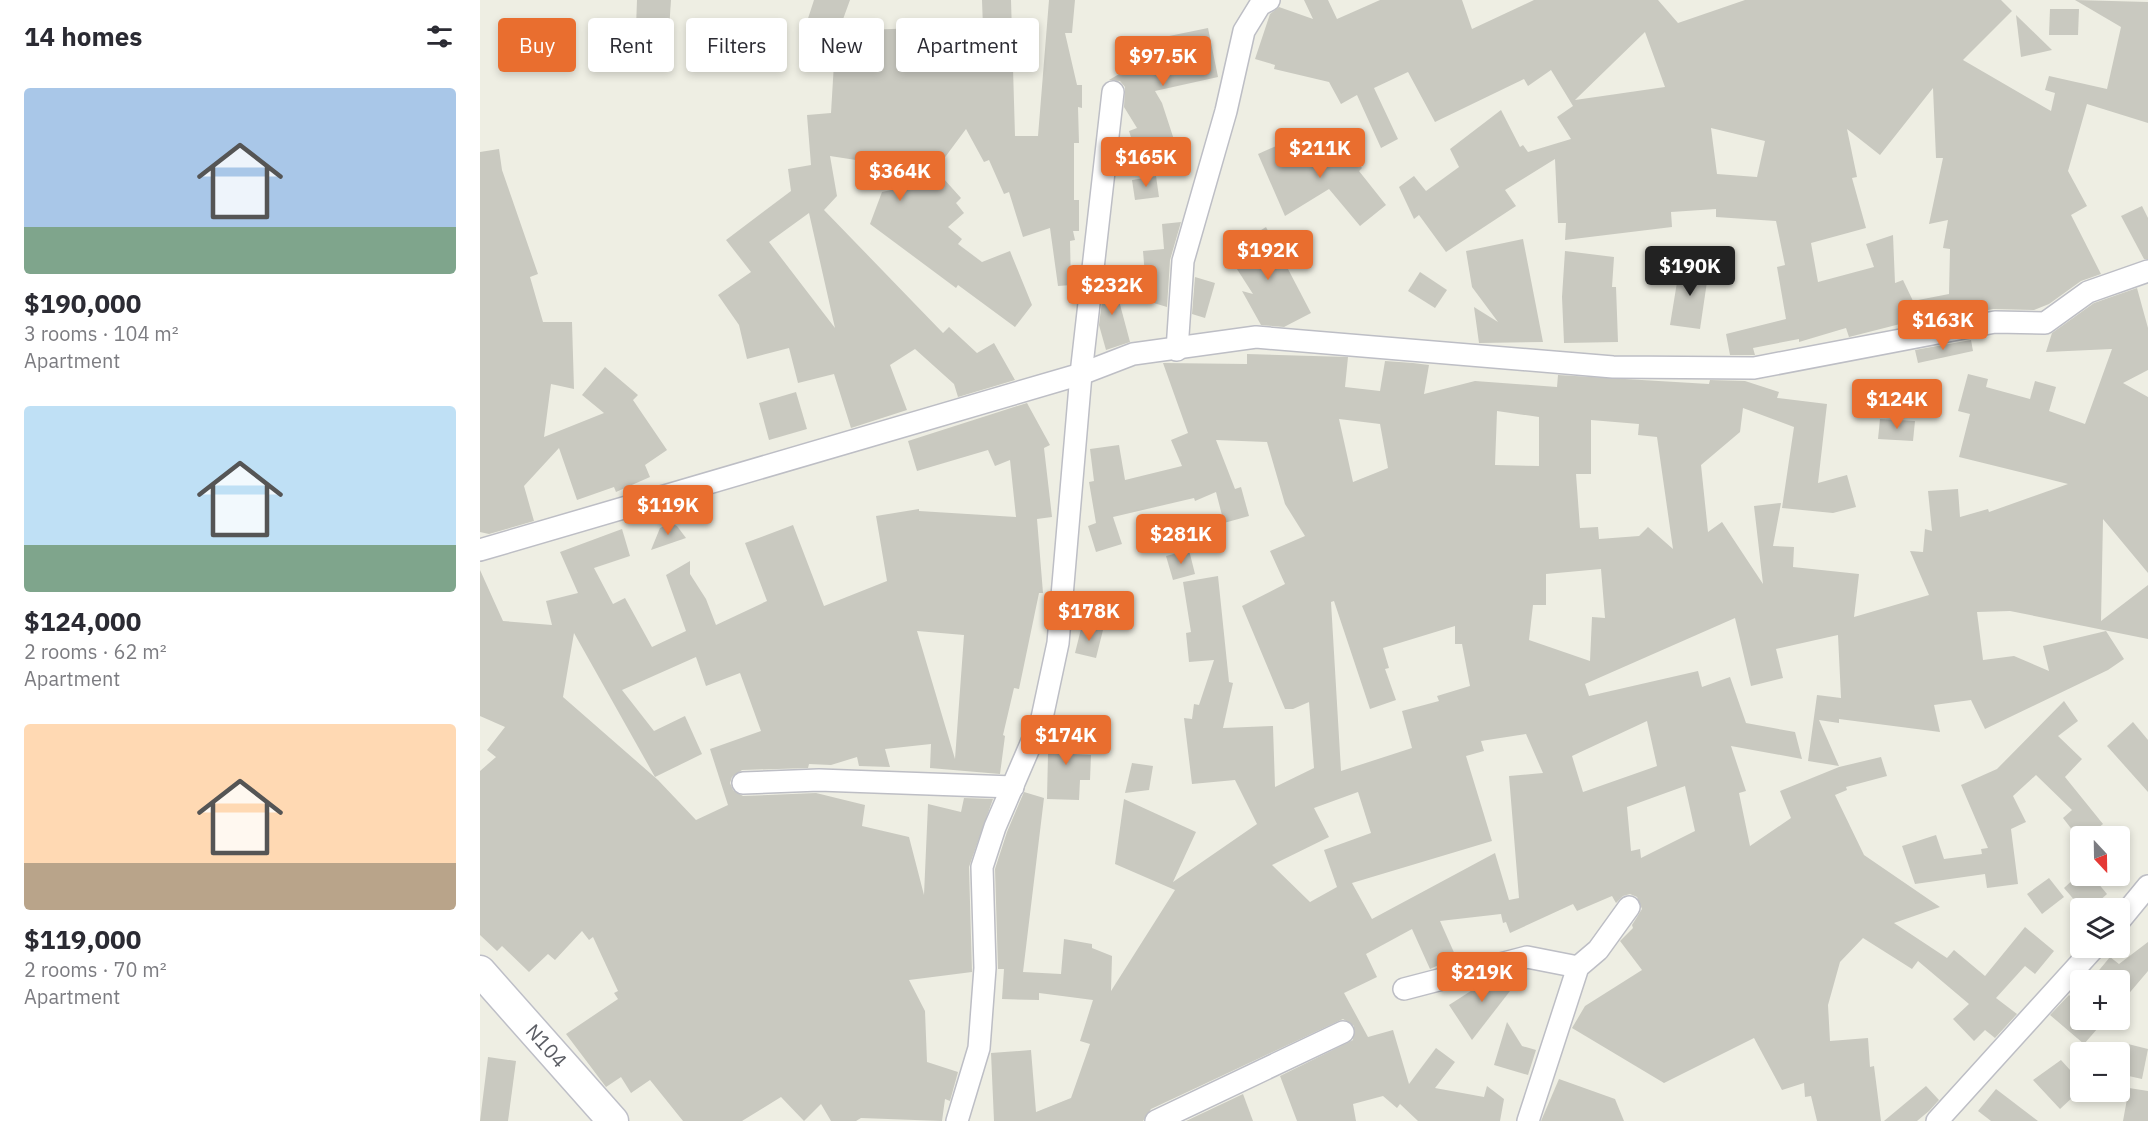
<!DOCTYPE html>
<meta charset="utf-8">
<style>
:root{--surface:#fff;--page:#f7f7f7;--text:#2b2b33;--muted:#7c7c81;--accent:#e96e2f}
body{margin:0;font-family:"IBM Plex Sans",sans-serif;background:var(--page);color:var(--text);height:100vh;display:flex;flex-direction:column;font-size:22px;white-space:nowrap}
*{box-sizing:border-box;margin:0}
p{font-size:20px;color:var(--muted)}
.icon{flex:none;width:33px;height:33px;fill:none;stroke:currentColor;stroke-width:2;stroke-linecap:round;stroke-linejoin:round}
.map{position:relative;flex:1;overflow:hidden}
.sheet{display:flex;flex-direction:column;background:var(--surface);width:480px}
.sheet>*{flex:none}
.top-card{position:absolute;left:18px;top:18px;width:570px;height:54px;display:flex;gap:12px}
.needle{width:39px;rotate:158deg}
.tools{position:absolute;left:1590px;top:826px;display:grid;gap:12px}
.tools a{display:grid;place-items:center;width:60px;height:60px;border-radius:6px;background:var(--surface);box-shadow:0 3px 9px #0003;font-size:30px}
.price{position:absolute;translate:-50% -51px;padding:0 14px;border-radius:6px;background:var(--accent);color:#fff;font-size:20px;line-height:39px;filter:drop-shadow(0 2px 3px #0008)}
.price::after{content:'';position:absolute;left:50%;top:36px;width:18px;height:14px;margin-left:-9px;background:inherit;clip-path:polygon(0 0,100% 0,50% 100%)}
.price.on{background:#222;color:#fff}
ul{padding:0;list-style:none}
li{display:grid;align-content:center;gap:12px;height:318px;padding:0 24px}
li span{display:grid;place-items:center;height:186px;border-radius:6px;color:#555}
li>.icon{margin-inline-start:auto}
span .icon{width:108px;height:108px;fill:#fffc;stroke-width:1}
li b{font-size:26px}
h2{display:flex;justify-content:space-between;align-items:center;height:72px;padding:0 24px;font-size:26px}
.tag{padding:0 21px;border-radius:6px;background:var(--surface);box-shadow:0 3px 9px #0003;font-size:21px;line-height:54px}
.tag.on{background:var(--accent);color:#fff}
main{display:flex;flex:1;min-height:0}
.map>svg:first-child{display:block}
.building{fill:#c9c9c0;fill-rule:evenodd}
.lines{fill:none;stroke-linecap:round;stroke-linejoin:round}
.street-casing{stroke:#bdbec5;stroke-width:24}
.secondary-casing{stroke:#bebfc7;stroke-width:33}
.street{stroke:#fff;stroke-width:21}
.secondary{stroke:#fff;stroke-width:30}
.labels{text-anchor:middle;stroke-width:6;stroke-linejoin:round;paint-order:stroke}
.street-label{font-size:20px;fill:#5b5d64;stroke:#fff}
</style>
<main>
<section class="sheet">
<h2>14 homes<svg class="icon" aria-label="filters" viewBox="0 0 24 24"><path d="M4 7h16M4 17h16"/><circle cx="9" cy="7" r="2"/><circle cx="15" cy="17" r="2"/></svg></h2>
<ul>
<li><span style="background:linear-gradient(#a9c7e8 75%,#7fa58c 0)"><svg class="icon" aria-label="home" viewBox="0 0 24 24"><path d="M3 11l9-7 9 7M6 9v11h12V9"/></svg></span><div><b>$190,000</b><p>3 rooms · 104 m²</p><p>Apartment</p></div></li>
<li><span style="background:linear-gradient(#bfe0f5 75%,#7fa58c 0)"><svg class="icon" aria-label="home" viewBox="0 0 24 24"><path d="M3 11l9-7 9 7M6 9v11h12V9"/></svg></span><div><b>$124,000</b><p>2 rooms · 62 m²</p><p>Apartment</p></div></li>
<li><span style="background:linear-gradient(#ffd9b3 75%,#b9a48a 0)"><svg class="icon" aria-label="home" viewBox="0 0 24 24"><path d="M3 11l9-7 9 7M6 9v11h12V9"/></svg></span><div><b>$119,000</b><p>2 rooms · 70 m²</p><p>Apartment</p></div></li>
</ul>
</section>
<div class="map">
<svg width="1668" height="1121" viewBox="0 0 1668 1121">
<rect width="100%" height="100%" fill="#eeeee3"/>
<g class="building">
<path d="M 157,0 L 191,0 L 189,30 L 156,28 Z"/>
<path d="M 334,0 L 370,0 L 362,22 L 386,30 L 437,28 L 438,64 L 449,63 L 449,66 L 504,55 L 502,0 L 531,0 L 535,136 L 558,136 L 569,0 L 595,0 L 592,33 L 585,33 L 597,85 L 602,85 L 602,108 L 598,107 L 599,143 L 594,143 L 594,200 L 599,200 L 599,231 L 593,231 L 595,240 L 590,241 L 591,285 L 578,286 L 570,228 L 543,237 L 529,192 L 524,194 L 509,160 L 504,162 L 486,129 L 454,172 L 350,156 L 357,196 L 344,210 L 463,333 L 469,327 L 497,353 L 514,343 L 535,380 L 478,397 L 474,384 L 435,349 L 410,365 L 427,410 L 371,428 L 354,374 L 318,383 L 309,348 L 267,359 L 259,325 L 238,295 L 271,272 L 246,240 L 311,191 L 308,169 L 331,165 L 327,115 L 351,113 L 354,63 L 324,53 L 328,39 L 322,37 ZM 329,213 L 355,328 L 289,242 Z"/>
<path d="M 824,0 L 848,0 L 857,19 L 900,0 L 982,0 L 992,29 L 1054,0 L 1178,0 L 1198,23 L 1265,0 L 1521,0 L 1532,11 L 1483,60 L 1571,111 L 1575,93 L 1565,90 L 1569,76 L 1627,89 L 1641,27 L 1595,0 L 1668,2 L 1668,123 L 1607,104 L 1588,171 L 1607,206 L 1591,215 L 1621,274 L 1601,281 L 1569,304 L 1554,310 L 1513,309 L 1429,325 L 1428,322 L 1369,337 L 1366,328 L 1319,342 L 1319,339 L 1273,348 L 1275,355 L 1250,355 L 1246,334 L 1306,319 L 1297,267 L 1305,265 L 1296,221 L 1236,217 L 1236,209 L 1191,212 L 1192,227 L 1085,240 L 1086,223 L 1078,223 L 1075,159 L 1025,190 L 1036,206 L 966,252 L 939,215 L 934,219 L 919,187 L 934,176 L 946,191 L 979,167 L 970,149 L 1021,110 L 1040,147 L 1043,145 L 1048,152 L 1091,139 L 1077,117 L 1093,106 L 1071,70 L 1048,86 L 1044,79 L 955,122 L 928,72 L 894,88 L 918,139 L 901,148 L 877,95 L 861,104 L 849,82 L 794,69 L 795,65 L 775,59 L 790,14 L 799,7 L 833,19 ZM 1165,32 L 1185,87 L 1095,100 ZM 1453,88 L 1456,158 L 1463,158 L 1449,224 L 1468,220 L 1463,248 L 1470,249 L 1469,294 L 1433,301 L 1423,280 L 1415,283 L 1413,235 L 1386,244 L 1394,267 L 1338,282 L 1331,243 L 1386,228 L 1372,178 L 1377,177 L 1367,129 L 1400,155 ZM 1231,128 L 1285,141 L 1277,177 L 1237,174 Z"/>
<path d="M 1570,9 L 1599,9 L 1598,35 L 1569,35 Z"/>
<path d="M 1536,15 L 1572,50 L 1541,57 Z"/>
<path d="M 728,28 L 738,77 L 675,91 L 682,103 L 698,152 L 660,165 L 649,131 L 657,128 L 644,107 L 645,87 L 640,81 L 629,80 L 663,60 L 660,42 Z"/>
<path d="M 856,136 L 882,168 L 879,171 L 906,205 L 880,226 L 849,189 L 805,216 L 778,154 L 812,139 L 823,163 Z"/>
<path d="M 19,149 L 22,170 L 58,274 L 50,277 L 63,322 L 92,322 L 94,389 L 71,384 L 64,437 L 124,413 L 102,395 L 125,367 L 158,395 L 153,400 L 187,450 L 165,465 L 170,477 L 136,492 L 134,487 L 97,500 L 79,448 L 44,486 L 54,521 L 9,534 L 0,532 L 0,152 Z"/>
<path d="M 676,176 L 679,197 L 655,200 L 652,180 Z"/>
<path d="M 463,178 L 481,198 L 476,203 L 484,213 L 468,227 L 482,239 L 478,244 L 502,262 L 530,251 L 552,305 L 535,327 L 478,285 L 476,288 L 390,224 L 402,192 Z"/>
<path d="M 1662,206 L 1668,218 L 1668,259 L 1664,259 L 1641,216 Z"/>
<path d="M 701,222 L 690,260 L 687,307 L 667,301 L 663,251 L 684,249 L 682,224 Z"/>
<path d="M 786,227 L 831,313 L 804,327 L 781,325 L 762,291 L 773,294 L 746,252 Z"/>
<path d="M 1043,239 L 1063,342 L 999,343 L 994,307 L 1018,322 L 992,287 L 986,251 Z"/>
<path d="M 1085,251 L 1134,257 L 1132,287 L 1136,287 L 1138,342 L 1084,343 L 1082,297 Z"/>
<path d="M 1200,264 L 1229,268 L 1220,329 L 1190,325 Z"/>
<path d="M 630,267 L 650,342 L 626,350 L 619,325 L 626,269 Z"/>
<path d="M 940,272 L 967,290 L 955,308 L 928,291 Z"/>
<path d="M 715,277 L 735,283 L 725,318 L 712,314 Z"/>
<path d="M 1657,288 L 1668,328 L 1668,370 L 1643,383 L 1668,397 L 1668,573 L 1623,519 L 1621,621 L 1668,585 L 1668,639 L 1530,611 L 1497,612 L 1503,660 L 1534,656 L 1569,671 L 1563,646 L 1626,631 L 1644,659 L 1628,670 L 1505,729 L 1491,700 L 1454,705 L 1460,732 L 1359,719 L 1359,723 L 1339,720 L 1359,766 L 1328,761 L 1337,695 L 1361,698 L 1358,635 L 1296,649 L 1303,678 L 1271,686 L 1255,618 L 1105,684 L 1109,696 L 1218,671 L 1222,687 L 1250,677 L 1266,723 L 1315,732 L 1322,759 L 1251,746 L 1266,791 L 1259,793 L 1270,846 L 1311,818 L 1300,791 L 1359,767 L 1401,757 L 1407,776 L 1366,787 L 1367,790 L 1355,795 L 1384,855 L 1460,907 L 1414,923 L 1467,958 L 1474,950 L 1505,976 L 1545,927 L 1574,951 L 1555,974 L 1545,966 L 1516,998 L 1537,1014 L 1515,1038 L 1505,1030 L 1494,1041 L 1473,1019 L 1489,1004 L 1438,961 L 1432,969 L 1383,938 L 1360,962 L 1348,1005 L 1350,1041 L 1388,1038 L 1390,1067 L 1394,1066 L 1401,1121 L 1337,1121 L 1331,1096 L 1325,1097 L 1324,1083 L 1302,1090 L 1274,1038 L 1184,1083 L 1092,1028 L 1105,1006 L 1162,970 L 1140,941 L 1153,928 L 1152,925 L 1162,909 L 1157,897 L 1150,894 L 1143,896 L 1136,903 L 1132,896 L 1097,911 L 1093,904 L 1030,933 L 1026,922 L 1023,923 L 1021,914 L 960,921 L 976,957 L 950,969 L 932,929 L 886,954 L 897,977 L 864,993 L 888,1037 L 913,1030 L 929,1084 L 956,1048 L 975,1062 L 955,1088 L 1004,1097 L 1007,1086 L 1024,1099 L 1020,1121 L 938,1121 L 920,1104 L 917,1108 L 903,1096 L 873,1104 L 876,1121 L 817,1121 L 800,1076 L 873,1040 L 874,1026 L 863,1019 L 671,1109 L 663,1121 L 514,1121 L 511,1053 L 551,1050 L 556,1112 L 591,1098 L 610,1044 L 600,1041 L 613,1000 L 559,993 L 559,1000 L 522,999 L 524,969 L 518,969 L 515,869 L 527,832 L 544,792 L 564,798 L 543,972 L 581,974 L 584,939 L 612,944 L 612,948 L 632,956 L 631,991 L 695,890 L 635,864 L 644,799 L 716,832 L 693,882 L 777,824 L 755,780 L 712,784 L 704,718 L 712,719 L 714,704 L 719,705 L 734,660 L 709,662 L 706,633 L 711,632 L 703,582 L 738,576 L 749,682 L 753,683 L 743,728 L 793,726 L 795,787 L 834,768 L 829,702 L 813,709 L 805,709 L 762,606 L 805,584 L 790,551 L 825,536 L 805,504 L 787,442 L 736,440 L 755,489 L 761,487 L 769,516 L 744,523 L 736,492 L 715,501 L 714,498 L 633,517 L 642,544 L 616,552 L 608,526 L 616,523 L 609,482 L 614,481 L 610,449 L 639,445 L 645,480 L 702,466 L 691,440 L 708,433 L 683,363 L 767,364 L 767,354 L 868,357 L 865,387 L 900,391 L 905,361 L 933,363 L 949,365 L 944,394 L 995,381 L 1077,387 L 1078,375 L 1229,384 L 1230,380 L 1265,381 L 1299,392 L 1297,398 L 1347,404 L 1338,483 L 1367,475 L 1376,507 L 1353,513 L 1302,508 L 1314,427 L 1263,408 L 1260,432 L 1221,465 L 1228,532 L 1242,522 L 1283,584 L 1274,506 L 1301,503 L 1293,546 L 1314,547 L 1313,567 L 1379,574 L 1374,617 L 1449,595 L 1430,551 L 1443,552 L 1445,529 L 1452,531 L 1448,491 L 1478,489 L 1480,517 L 1508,509 L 1509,512 L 1588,484 L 1479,457 L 1490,414 L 1478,411 L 1488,374 L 1508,379 L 1506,387 L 1550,399 L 1555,381 L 1576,387 L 1569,411 L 1605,424 L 1632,349 L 1566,352 L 1572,333 L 1614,303 ZM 1017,411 L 1059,417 L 1059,466 L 1015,465 ZM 859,419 L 900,424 L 908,468 L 873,482 ZM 1111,420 L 1159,424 L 1158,435 L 1177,437 L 1193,549 L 1168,527 L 1159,536 L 1119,539 L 1118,527 L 1100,528 L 1096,474 L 1111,474 ZM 1121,569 L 1125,618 L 1112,617 L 1110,661 L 1049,640 L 1053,605 L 1066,605 L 1066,574 ZM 854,601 L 890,709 L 916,700 L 905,669 L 909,668 L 903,648 L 975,626 L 975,644 L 982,644 L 990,686 L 957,696 L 959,701 L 922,711 L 932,748 L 861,771 L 851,602 ZM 1167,721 L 1177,766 L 1103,792 L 1092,756 ZM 1046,734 L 1063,773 L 1029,776 L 1039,898 L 1029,900 L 1015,853 L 892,919 L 872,883 L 1012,841 L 986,756 L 1004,751 L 1001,741 ZM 1205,786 L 1215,831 L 1161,858 L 1160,849 L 1151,851 L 1147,807 ZM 878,792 L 891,833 L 844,850 L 857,887 L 830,902 L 792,865 L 849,837 L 834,808 Z"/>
<path d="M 1491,340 L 1493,351 L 1438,363 L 1435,350 Z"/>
<path d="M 316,392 L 327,429 L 289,440 L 279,403 Z"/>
<path d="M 547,403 L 570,445 L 564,448 L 572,517 L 557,519 L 563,593 L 559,593 L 539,689 L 534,688 L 523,735 L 525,736 L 520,774 L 450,768 L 451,744 L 405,749 L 410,767 L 379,766 L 377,757 L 351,765 L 329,764 L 328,768 L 262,770 L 252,777 L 250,783 L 253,790 L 263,796 L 336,793 L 385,805 L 382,826 L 429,837 L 444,895 L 448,804 L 481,812 L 484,798 L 513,799 L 489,867 L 492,972 L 429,980 L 445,1011 L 447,1062 L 478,1072 L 470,1101 L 465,1099 L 462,1121 L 381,1118 L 376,1121 L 351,1121 L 341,1104 L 324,1121 L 301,1097 L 262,1121 L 203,1121 L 170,1080 L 151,1093 L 141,1077 L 126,1087 L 86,1034 L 138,999 L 134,993 L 138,991 L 113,937 L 109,940 L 102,931 L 75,960 L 68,954 L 49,972 L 22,946 L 17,951 L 0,935 L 0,771 L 16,757 L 7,750 L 25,727 L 0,716 L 0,570 L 23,621 L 72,625 L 66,601 L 98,593 L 80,552 L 142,529 L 150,556 L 114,568 L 133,604 L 145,598 L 172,647 L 206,631 L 186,575 L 210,561 L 210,574 L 226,599 L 236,625 L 287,601 L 265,543 L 313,525 L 344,606 L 407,581 L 396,516 L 439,509 L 439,511 L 536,517 L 530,460 L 515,466 L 508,450 L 437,471 L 428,441 ZM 437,631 L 484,635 L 475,759 ZM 94,633 L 175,777 L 222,754 L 205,716 L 174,731 L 142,690 L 216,657 L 226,686 L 260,673 L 281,731 L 230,749 L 248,805 L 216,820 L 178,780 L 83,697 Z"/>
<path d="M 1400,419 L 1435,421 L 1433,441 L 1398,439 Z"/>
<path d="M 191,523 L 197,526 L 206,538 L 171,550 L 180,528 Z"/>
<path d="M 709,550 L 715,574 L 693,580 L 686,556 Z"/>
<path d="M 602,625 L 623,630 L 616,658 L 595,653 Z"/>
<path d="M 1584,701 L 1598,721 L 1578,736 L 1602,759 L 1585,777 L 1623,824 L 1607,837 L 1600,837 L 1600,840 L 1583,818 L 1592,810 L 1556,775 L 1533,796 L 1546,822 L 1531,829 L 1538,884 L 1507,888 L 1505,874 L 1435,884 L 1422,846 L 1456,835 L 1464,859 L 1502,854 L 1501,849 L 1508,848 L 1481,785 L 1517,769 Z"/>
<path d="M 1653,722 L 1668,740 L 1668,792 L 1627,746 Z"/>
<path d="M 576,723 L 596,725 L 592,754 L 611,755 L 610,780 L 600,780 L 599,800 L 567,799 L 568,754 L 572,754 Z"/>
<path d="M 652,763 L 673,766 L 669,790 L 645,793 Z"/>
<path d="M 1597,876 L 1612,876 L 1627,894 L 1610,909 L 1602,909 L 1584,888 Z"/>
<path d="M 1569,878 L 1584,897 L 1562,914 L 1547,894 Z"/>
<path d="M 1668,942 L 1668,971 L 1640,1004 L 1640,981 L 1610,981 L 1630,957 L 1639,964 Z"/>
<path d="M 1033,974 L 1037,982 L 992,1040 L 969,1005 L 1008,980 Z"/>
<path d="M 1589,995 L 1600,1005 L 1600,1020 L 1625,1020 L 1604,1044 L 1570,1015 Z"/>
<path d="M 1027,1022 L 1042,1046 L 1056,1050 L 1048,1075 L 1014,1065 Z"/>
<path d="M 1640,1042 L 1668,1049 L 1662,1079 L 1640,1074 Z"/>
<path d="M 8,1057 L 36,1061 L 28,1121 L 0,1121 Z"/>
<path d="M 1581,1060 L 1600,1081 L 1590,1091 L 1594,1096 L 1580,1109 L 1553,1080 Z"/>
<path d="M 1079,1079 L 1135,1099 L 1144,1121 L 1061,1121 Z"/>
<path d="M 1446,1086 L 1459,1100 L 1449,1111 L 1437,1121 L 1404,1121 Z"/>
<path d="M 1649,1088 L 1668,1091 L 1668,1121 L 1643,1121 Z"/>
<path d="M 1516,1089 L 1558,1121 L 1511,1121 L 1498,1111 Z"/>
<path d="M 763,1094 L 773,1121 L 706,1121 Z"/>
</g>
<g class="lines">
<g class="street-casing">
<g id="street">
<path d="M 697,350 L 703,261 L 746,111 L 764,31 L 780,5 L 789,0"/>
<path d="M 0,550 L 601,374 L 653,354 L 776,337 L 1133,367 L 1274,368 L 1515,322 L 1565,323 L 1608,292 L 1668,271"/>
<path d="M 263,783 L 339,780 L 533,787"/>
<path d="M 1640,920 L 1668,886"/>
<path d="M 924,989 L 1047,957 L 1098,967"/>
<path d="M 477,1121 L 499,1048 L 505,968 L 502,867 L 515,827 L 562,718 L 578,643 L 601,374 L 633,92"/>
<path d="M 676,1121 L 863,1032"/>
<path d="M 1048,1121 L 1098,967 L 1118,950 L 1149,907"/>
<path d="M 1457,1121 L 1614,948"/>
</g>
</g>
<g class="secondary-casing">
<g id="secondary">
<path id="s1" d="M 0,971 L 133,1121"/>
</g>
</g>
<use href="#street" class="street"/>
<use href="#secondary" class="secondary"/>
</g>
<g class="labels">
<g class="street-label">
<text dy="7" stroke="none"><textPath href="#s1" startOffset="100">N104</textPath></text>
</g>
</g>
</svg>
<div class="tools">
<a><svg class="needle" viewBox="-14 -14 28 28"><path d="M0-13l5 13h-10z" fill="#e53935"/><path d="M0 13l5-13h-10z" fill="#7c7c81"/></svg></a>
<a><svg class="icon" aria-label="layers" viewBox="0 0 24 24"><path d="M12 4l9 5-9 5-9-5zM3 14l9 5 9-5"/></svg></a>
<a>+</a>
<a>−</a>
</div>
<b class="price" style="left:683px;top:87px">$97.5K</b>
<b class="price" style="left:840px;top:179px">$211K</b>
<b class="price" style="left:666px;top:188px">$165K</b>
<b class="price" style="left:420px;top:202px">$364K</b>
<b class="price" style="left:788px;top:281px">$192K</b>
<b class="price on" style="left:1210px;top:297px">$190K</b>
<b class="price" style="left:632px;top:316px">$232K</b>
<b class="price" style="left:1463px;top:351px">$163K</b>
<b class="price" style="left:1417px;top:430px">$124K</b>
<b class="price" style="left:188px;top:536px">$119K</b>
<b class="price" style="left:701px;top:565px">$281K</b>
<b class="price" style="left:609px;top:642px">$178K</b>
<b class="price" style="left:586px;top:766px">$174K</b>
<b class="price" style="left:1002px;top:1003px">$219K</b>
<div class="top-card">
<a class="tag on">Buy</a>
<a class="tag">Rent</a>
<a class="tag">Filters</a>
<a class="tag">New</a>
<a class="tag">Apartment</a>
</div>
</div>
</main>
